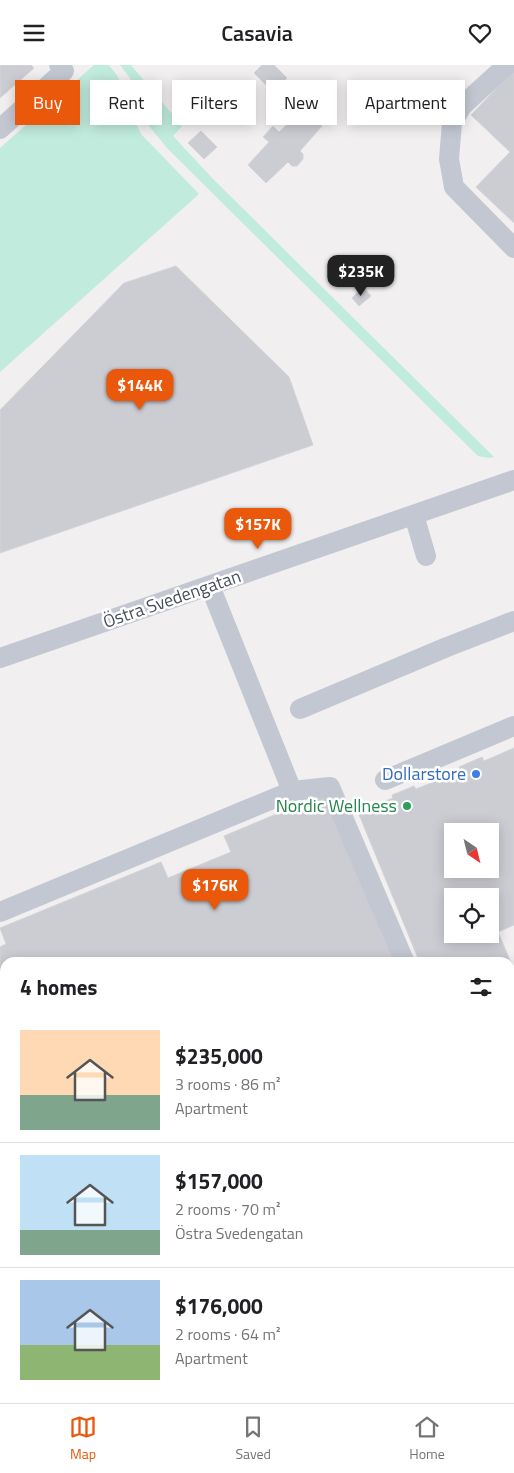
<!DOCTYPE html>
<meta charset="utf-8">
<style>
:root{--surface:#fff;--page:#f6f6f6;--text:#202124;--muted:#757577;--line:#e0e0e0;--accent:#ea580c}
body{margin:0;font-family:"Titillium Web",sans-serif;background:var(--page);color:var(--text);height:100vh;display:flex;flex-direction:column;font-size:19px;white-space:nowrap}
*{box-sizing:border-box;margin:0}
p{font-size:16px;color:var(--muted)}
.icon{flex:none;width:28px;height:28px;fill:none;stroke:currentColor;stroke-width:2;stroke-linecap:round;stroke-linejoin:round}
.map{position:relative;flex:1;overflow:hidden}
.drawer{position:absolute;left:0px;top:892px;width:515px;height:446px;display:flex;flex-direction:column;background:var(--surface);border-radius:15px 15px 0 0;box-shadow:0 2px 12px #0003}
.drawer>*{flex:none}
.guide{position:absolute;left:15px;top:15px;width:485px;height:45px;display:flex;gap:10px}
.needle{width:32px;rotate:145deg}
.controls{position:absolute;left:444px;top:758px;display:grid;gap:10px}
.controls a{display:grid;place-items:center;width:55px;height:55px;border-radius:0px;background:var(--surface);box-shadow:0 2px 12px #0003;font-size:25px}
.price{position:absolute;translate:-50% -42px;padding:0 11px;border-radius:10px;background:var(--accent);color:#fff;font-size:16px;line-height:32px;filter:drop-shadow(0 1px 2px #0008)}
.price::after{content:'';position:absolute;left:50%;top:30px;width:15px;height:11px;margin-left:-8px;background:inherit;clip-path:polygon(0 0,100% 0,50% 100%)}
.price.active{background:#222;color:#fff}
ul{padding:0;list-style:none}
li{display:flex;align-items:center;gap:15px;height:125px;padding:0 20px}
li+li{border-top:1px solid var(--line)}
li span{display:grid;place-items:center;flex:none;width:140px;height:100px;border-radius:0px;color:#555}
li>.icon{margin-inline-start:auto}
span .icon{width:60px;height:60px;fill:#fffc;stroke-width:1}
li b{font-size:21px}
h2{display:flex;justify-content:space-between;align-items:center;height:60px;padding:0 20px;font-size:21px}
.chip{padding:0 18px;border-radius:0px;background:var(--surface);box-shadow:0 2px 12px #0003;font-size:18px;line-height:45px}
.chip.active{background:var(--accent);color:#fff}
header{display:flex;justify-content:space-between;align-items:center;height:65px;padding:0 20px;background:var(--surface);font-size:22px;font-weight:600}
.tabs{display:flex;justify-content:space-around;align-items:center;height:70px;border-top:1px solid var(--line);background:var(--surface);font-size:14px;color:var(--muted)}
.tabs a{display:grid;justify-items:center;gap:2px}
.tabs .active{color:var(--accent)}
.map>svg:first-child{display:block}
.green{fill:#c0ebdd}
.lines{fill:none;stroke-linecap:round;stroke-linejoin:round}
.stream{stroke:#91bbe5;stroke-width:5.5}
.building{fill:#cccdd3;stroke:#d3d3da;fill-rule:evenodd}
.minor{stroke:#c3c7d2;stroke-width:20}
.major{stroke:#b0b6cb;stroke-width:26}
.shop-dot{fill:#3f7fe0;stroke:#fff;stroke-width:2}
.leisure-dot{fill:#2e9e5b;stroke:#fff;stroke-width:2}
.labels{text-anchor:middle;stroke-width:5;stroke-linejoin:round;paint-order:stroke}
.street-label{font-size:18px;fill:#484d5b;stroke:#fff}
.shop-label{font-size:18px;fill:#366cbe;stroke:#fff;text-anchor:end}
.leisure-label{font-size:18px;fill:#27864d;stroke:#fff;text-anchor:end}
</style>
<header><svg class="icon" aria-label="menu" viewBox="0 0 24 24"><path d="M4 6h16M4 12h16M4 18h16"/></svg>Casavia<svg class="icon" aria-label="heart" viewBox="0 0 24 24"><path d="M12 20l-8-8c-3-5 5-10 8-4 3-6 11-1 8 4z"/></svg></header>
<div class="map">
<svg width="514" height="1338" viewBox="0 0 514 1338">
<rect width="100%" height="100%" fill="#f1efef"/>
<g class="green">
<path d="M 94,0 L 109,0 L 116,9 L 121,18 L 132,50 L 141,69 L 199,129 L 0,307 L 0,83 Z"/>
<path d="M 120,0 L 131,0 L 182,61 L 173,71 L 214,115 L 494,392 L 489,393 L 478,391 L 167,83 L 144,55 L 130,13 Z"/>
<path d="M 514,958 L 514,1021 L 510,1023 L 510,960 Z"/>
<path d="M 5,1167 L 5,1225 L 0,1227 L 0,1169 Z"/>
</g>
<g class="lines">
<g class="stream">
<path d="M 510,997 L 514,995"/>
<path d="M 0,1206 L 5,1204"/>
</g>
</g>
<g class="building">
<path d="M 0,0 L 31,0 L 34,3 L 0,33 Z"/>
<path d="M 262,0 L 274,0 L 287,13 L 273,27 L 254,8 Z"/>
<path d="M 514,5 L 514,158 L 476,122 L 510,87 L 471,50 Z"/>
<path d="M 304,44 L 322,61 L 300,86 L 303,89 L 303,94 L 297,101 L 292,101 L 288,97 L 266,118 L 248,100 L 269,77 L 263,72 L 273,61 L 279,67 Z"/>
<path d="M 201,66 L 217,82 L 204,94 L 188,78 Z"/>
<path d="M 176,201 L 289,312 L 313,380 L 0,488 L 0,345 L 124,218 Z"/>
<path d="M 363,222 L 371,231 L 359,241 L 352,233 Z"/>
<path d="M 514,683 L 514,860 L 498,867 L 514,905 L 514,917 L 510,918 L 510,898 L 420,898 L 358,747 L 393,733 L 392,730 L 402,726 L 414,721 L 416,724 L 461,706 L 459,702 L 482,692 L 484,696 ZM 452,766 L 490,766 L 490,804 L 452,804 ZM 452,831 L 490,831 L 490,869 L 452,869 Z"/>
<path d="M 324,729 L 394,898 L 5,898 L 5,1113 L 0,1115 L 0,882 L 6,879 L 0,863 L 161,797 L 168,813 L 231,787 L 224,771 Z"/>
</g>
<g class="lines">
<g class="minor">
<path d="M 507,0 L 462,41 L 456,51 L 452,58 L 449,94 L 454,122 L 514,183"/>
<path d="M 0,64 L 64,6 L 59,0"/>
<path d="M 414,450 L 426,491"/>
<path d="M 210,521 L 292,726"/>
<path d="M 0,593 L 514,415"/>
<path d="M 300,644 L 447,582 L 514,556"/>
<path d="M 385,715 L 514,661"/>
<path d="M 0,847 L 292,726 L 330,722 L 405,898"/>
<path d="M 510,944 L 514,942"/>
<path d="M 0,1153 L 5,1151"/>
</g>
<g class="major">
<path d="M 510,1065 L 514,1064"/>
<path d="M 0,1275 L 5,1273"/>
</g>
</g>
<circle class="shop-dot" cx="476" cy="709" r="5"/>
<circle class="leisure-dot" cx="407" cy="741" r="5"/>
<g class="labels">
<g class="street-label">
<text transform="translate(172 534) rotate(-19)" y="6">Östra Svedengatan</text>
</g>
<g class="shop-label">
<text x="466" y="715">Dollarstore</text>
</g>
<g class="leisure-label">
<text x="397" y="747">Nordic Wellness</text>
</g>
</g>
</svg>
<div class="controls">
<a><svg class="needle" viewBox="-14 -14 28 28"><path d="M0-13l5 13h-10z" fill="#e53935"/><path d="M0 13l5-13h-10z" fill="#757577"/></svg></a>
<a><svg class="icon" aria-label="locate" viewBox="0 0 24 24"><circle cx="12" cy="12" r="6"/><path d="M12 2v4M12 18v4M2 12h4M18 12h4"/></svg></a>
</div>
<b class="price active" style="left:361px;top:232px">$235K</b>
<b class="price" style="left:140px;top:346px">$144K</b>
<b class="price" style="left:258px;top:485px">$157K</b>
<b class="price" style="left:215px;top:846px">$176K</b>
<div class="guide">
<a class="chip active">Buy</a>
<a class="chip">Rent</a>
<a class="chip">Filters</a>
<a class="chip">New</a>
<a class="chip">Apartment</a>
</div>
<section class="drawer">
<h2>4 homes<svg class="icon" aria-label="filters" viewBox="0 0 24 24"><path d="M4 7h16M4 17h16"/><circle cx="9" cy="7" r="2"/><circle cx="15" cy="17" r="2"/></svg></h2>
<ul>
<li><span style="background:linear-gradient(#ffd9b3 65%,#7fa58c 0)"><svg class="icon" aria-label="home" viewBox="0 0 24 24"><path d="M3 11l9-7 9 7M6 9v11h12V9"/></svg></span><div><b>$235,000</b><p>3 rooms · 86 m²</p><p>Apartment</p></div></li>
<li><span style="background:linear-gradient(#bfe0f5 75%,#7fa58c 0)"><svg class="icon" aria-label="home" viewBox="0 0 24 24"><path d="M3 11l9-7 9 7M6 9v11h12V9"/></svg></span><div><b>$157,000</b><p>2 rooms · 70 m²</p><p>Östra Svedengatan</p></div></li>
<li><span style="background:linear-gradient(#a9c7e8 65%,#8fb573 0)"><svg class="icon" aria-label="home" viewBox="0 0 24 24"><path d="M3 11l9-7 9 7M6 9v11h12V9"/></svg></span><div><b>$176,000</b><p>2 rooms · 64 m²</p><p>Apartment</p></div></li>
</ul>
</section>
</div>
<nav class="tabs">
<a class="active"><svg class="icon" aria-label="map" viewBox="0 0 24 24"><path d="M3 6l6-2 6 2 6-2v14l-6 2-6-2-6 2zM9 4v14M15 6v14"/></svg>Map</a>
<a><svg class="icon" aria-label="saved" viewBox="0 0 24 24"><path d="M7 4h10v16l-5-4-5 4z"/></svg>Saved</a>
<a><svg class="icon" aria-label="home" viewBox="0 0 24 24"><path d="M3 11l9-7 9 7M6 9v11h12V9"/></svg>Home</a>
</nav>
